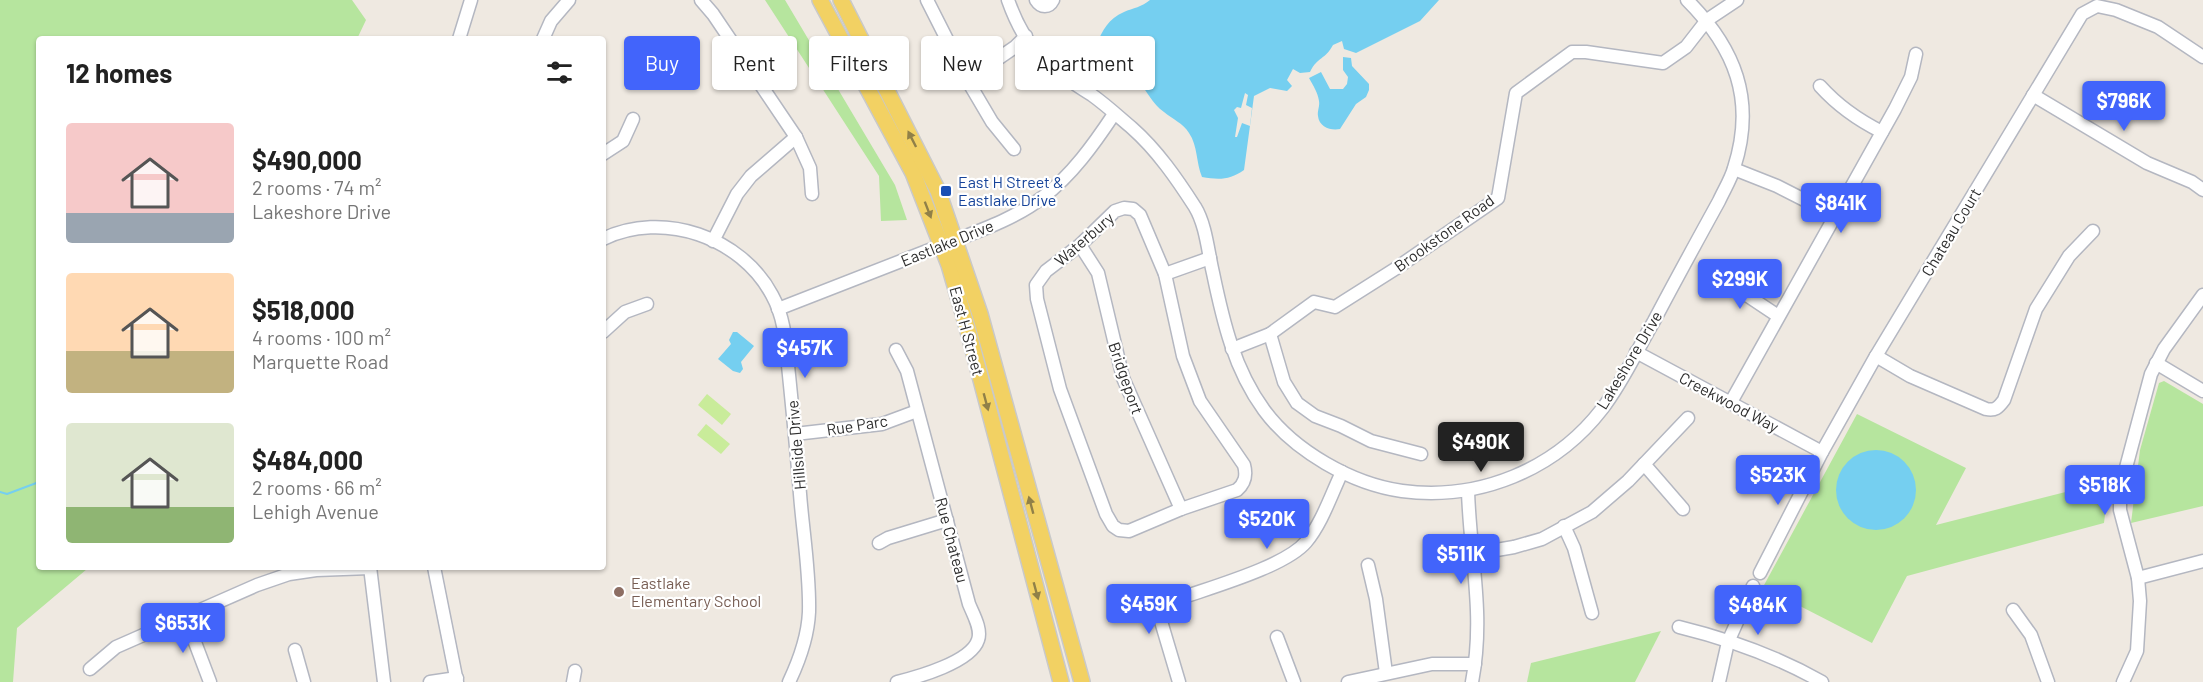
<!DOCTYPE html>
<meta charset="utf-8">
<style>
:root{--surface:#fff;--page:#f6f6f6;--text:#222;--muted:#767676;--accent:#4264fb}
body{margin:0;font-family:Barlow,sans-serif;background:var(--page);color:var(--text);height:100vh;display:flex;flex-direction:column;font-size:22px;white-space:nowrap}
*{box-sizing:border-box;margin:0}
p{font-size:20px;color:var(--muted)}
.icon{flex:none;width:33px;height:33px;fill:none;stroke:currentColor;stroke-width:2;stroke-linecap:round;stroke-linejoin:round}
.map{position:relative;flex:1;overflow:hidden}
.sheet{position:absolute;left:36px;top:36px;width:570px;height:534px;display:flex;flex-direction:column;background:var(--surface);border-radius:6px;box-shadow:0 2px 4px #0004}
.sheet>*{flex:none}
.top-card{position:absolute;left:624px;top:36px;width:570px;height:54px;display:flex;gap:12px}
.price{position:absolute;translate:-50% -51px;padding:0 14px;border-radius:6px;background:var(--accent);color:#fff;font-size:20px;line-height:39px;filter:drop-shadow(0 2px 3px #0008)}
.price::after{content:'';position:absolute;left:50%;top:36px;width:18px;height:14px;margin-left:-9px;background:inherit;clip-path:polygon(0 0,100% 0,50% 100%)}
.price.selected{background:#222;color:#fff}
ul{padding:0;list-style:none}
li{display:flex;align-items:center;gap:18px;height:150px;padding:0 30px}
li span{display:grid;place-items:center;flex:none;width:168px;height:120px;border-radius:6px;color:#555}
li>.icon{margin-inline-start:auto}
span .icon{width:72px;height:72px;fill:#fffc;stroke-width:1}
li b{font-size:26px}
h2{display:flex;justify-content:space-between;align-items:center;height:72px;padding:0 30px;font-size:26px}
.pill{padding:0 21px;border-radius:6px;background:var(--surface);box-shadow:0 2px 4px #0004;font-size:21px;line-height:54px}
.pill.selected{background:var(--accent);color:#fff}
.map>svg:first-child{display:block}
.green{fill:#b6e59e}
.pitch{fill:#c9ec9a}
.water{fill:#75cff0}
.pier{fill:#efe9e1}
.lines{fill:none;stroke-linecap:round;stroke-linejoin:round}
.stream{stroke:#75cff0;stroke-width:2}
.minor-casing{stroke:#b4b7c1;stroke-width:15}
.major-casing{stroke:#c9c9c9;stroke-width:18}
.minor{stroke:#fff;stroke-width:12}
.major{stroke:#f2d163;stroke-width:15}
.oneway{fill:#908048}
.transit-dot{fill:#1a4fb4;stroke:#fff;stroke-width:2}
.education-dot{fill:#8d6e63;stroke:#fff;stroke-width:2}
.labels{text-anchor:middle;stroke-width:4.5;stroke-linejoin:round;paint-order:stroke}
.transit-label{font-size:16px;fill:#164399;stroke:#fff;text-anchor:start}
.street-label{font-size:16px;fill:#2e2e2e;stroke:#fff}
.education-label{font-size:16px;fill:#785e54;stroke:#fff;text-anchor:start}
</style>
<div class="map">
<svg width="2203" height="682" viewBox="0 0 2203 682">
<rect width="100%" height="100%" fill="#efe9e1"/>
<g class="green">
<path d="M 0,0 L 352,0 L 366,20 L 357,39 L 39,39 L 39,567 L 93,567 L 87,569 L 17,628 L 13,682 L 0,682 Z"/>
<path d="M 765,0 L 785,0 L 895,185 L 907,220 L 881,221 L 879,176 Z"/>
<path d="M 2164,381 L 2203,404 L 2203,506 L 2131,523 L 2140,450 L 2159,383 Z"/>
<path d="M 1857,414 L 1966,468 L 1936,525 L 2109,481 L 2104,523 L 1907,576 L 1872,643 L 1763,587 Z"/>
<path d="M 1661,631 L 1635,682 L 1527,682 L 1531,663 Z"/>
</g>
<g class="pitch">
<path d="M 707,394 L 731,414 L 722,425 L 698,405 Z"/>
<path d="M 706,424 L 730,444 L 721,454 L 697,435 Z"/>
</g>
<g class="water">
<path d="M 1150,0 L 1439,0 L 1420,21 L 1356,53 L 1344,49 L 1342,41 L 1333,45 C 1325,60 1318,56 1310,72 L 1300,73 L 1293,69 L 1287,80 L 1292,86 L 1287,91 L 1270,88 L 1254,96 L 1244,170 C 1230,180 1219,180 1202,177 C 1196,163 1198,146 1189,133 C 1183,123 1172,119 1164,112 C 1152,104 1147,90 1137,80 C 1127,70 1115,63 1102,58 L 1096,45 C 1103,30 1108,19 1124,12 C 1133,8 1142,7 1150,0 Z"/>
<path d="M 1343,57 L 1351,58 L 1352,66 L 1369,84 L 1369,90 L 1366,97 L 1356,104 L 1340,129 C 1331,131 1319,127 1318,116 C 1317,111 1320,106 1319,101 C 1318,93 1313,85 1309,78 L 1321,72 L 1330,89 L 1343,89 L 1347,84 L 1348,77 L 1343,70 Z"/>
<path d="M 733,332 L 737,332 L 754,346 L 741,362 L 743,369 L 740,373 L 733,371 L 718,359 L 731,344 L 729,340 Z"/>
<circle cx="1876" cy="490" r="40"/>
</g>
<path class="pier" d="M 1245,93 L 1248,95 L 1246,105 L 1252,108 L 1250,126 L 1242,123 L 1237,137 L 1235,137 L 1238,118 L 1234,110 L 1237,107 L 1241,108 Z"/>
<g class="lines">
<path class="stream" d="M 0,492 L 7,494 L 39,482"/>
<g class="minor-casing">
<g id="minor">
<path d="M 701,0 L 713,14 L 796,137 L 810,168 L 812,194"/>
<path d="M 927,0 L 969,83 L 992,122 L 1014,149"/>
<path d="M 1008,0 C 1015,20 1027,43 1042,59 C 1056,73 1075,84 1092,95 C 1106,105 1119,117 1132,128 C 1157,150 1177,179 1195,207 C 1206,225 1208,252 1213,273 C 1223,321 1234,369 1264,410 C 1294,451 1352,484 1402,491 C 1479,501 1555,470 1602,409 C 1623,382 1637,350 1654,321 C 1675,281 1697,241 1719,201 C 1724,190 1731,179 1734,168 C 1756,100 1735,48 1687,0"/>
<path d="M 1036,0 C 1041,8 1049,8 1053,0"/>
<path d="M 459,39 L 471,0"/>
<path d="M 543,39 L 551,21 L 569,0"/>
<path d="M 967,80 L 1015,47 L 1026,36"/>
<path d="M 1820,86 C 1838,106 1858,120 1882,132"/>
<path d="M 2033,95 L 2147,163 L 2192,182 L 2203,190"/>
<path d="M 603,154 L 623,141 L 633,119"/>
<path d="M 1734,169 L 1777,186 L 1834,215"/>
<path d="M 1124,208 L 1133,209 L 1140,215 L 1165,274 L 1183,356 L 1200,401 L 1244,465 C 1247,476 1245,483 1237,490 L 1181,509 L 1129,531 L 1119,530 L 1113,526 L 1106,514 L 1060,389 L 1037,299 L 1036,285 L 1046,271 L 1080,245 L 1115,211 Z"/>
<path d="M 603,239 C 663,210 741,237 772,295 C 786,320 786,348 789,375 C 793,415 797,454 800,494 C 803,533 810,573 809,612 C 808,635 799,661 789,682"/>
<path d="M 713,241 L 737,194 L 751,176 L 796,137"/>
<path d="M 1080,245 L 1098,273 L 1123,378 L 1181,509"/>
<path d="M 1165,274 L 1210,258"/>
<path d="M 1721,278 L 1778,316"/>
<path d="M 778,309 C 830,289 881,269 932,249 C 969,234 1011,222 1043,197 C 1072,175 1094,144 1114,114"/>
<path d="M 603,332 L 625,312 L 647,304"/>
<path d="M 1270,334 L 1284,382 L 1297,403 L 1315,416 L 1341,426 L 1371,441 L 1421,454"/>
<path d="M 1232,349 L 1270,334 L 1314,302 L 1335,307 L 1395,269 L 1498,198 L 1516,93 L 1572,52 L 1586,52 L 1663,63 L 1686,47 L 1707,20 L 1737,0"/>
<path d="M 896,350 L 907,371 L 969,604 C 973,614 982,629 978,640 C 971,662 918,677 897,682"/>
<path d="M 1636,352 L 1822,452"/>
<path d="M 1876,356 L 1910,376 L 1986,409 C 1995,411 1998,408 2004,400 L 2036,309 L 2069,256 L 2093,231"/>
<path d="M 2156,363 L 2203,391"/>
<path d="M 1731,402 L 1895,109 L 1911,77 L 1916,54"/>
<path d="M 795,434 L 882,424 L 917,411"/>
<path d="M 1644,464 L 1683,509"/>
<path d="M 1468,491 C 1470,558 1485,614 1472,682"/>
<path d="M 1564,526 L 1574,548 L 1592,613"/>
<path d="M 879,543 L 888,538 L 947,520"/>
<path d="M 1473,554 L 1514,547 L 1542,539 L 1592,512 L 1628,481 L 1688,418"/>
<path d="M 1368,565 L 1376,599 L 1386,673"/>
<path d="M 370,567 L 384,682"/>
<path d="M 434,567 L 457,682"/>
<path d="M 1760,573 L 1822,452 L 1876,356 L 2082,14 L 2097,6 L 2116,10 L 2158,27 L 2203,57"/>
<path d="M 2138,578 L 2203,561"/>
<path d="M 2013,610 L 2031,635 L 2048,682"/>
<path d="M 185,616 L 210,682"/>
<path d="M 1679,627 C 1728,639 1778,657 1822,682"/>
<path d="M 1277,637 L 1294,682"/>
<path d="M 295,650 L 304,682"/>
<path d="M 90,669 L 116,647 L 257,585 L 289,574 L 316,570 L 370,568"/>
<path d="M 430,682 L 457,678"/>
<path d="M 573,682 L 575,671"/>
<path d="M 1179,682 L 1160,618 L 1162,608 L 1170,602 C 1204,589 1284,568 1306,542 C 1322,523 1331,495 1342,472"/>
<path d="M 1348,682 L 1432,664 L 1475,664"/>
<path d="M 1719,682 L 1728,642 L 1753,586"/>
<path d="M 2123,682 L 2137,651 L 2140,601 L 2138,578 L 2120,510 L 2120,490 L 2151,374 L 2164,349 L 2203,295"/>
</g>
</g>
<g class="major-casing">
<g id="major">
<path d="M 820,0 L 913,173 L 949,265 L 967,327 L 1061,682"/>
<path d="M 841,0 L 938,191 L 980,314 L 1082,682"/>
</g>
</g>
<use href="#minor" class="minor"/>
<use href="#major" class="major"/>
</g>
<defs><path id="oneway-solid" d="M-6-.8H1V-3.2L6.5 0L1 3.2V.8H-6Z" transform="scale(1.5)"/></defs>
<g class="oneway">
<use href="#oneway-solid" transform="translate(912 139) rotate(-117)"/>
<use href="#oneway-solid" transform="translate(928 210) rotate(69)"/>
<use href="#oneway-solid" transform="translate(986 402) rotate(75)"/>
<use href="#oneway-solid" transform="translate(1031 505) rotate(-105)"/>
<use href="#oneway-solid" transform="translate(1036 591) rotate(75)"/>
</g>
<rect class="transit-dot" x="940" y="185" width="12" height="12" rx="3"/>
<circle class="education-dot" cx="619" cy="592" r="6"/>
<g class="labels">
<g class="transit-label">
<text x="958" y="188">East H Street &amp;<tspan x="958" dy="18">Eastlake Drive</tspan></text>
</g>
<g class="street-label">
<text transform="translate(1951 232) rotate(-59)" y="6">Chateau Court</text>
<text transform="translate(1444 233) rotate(-36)" y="6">Brookstone Road</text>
<text transform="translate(1084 239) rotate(-41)" y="6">Waterbury</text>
<text transform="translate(947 243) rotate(-22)" y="6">Eastlake Drive</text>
<text transform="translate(967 331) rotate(75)" y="6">East H Street</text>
<text transform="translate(1629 360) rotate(-59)" y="6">Lakeshore Drive</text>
<text transform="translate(1126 378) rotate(71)" y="6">Bridgeport</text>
<text transform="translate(1729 402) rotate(28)" y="6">Creekwood Way</text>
<text transform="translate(857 425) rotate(-9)" y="6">Rue Parc</text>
<text transform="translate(796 445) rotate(-95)" y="6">Hillside Drive</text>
<text transform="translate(952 540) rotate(75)" y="6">Rue Chateau</text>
</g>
<g class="education-label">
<text x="631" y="589">Eastlake<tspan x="631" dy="18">Elementary School</tspan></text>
</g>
</g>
</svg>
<b class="price" style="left:2124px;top:132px">$796K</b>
<b class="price" style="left:1841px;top:234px">$841K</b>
<b class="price" style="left:1740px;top:310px">$299K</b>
<b class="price" style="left:805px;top:379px">$457K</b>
<b class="price selected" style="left:1481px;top:473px">$490K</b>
<b class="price" style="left:1778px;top:506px">$523K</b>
<b class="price" style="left:2105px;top:516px">$518K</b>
<b class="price" style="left:1267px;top:550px">$520K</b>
<b class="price" style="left:1461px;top:585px">$511K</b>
<b class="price" style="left:1149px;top:635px">$459K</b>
<b class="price" style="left:1758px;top:636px">$484K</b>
<b class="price" style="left:183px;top:654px">$653K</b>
<div class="top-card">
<a class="pill selected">Buy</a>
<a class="pill">Rent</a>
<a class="pill">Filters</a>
<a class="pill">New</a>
<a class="pill">Apartment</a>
</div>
<section class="sheet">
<h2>12 homes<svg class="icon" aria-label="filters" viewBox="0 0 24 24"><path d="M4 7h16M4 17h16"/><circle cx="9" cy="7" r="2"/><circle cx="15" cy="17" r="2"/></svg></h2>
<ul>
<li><span style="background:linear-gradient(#f6c9c9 75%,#9aa5b1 0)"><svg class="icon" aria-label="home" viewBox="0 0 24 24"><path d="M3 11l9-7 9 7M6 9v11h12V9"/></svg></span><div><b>$490,000</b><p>2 rooms · 74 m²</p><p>Lakeshore Drive</p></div></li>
<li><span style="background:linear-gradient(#ffd9b3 65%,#c2b280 0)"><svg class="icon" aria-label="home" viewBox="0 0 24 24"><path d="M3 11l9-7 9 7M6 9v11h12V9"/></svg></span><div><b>$518,000</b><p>4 rooms · 100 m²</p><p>Marquette Road</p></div></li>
<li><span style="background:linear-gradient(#dfe7d0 70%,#8fb573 0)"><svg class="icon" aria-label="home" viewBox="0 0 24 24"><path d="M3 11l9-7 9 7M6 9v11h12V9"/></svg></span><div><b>$484,000</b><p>2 rooms · 66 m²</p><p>Lehigh Avenue</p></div></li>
</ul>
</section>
</div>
